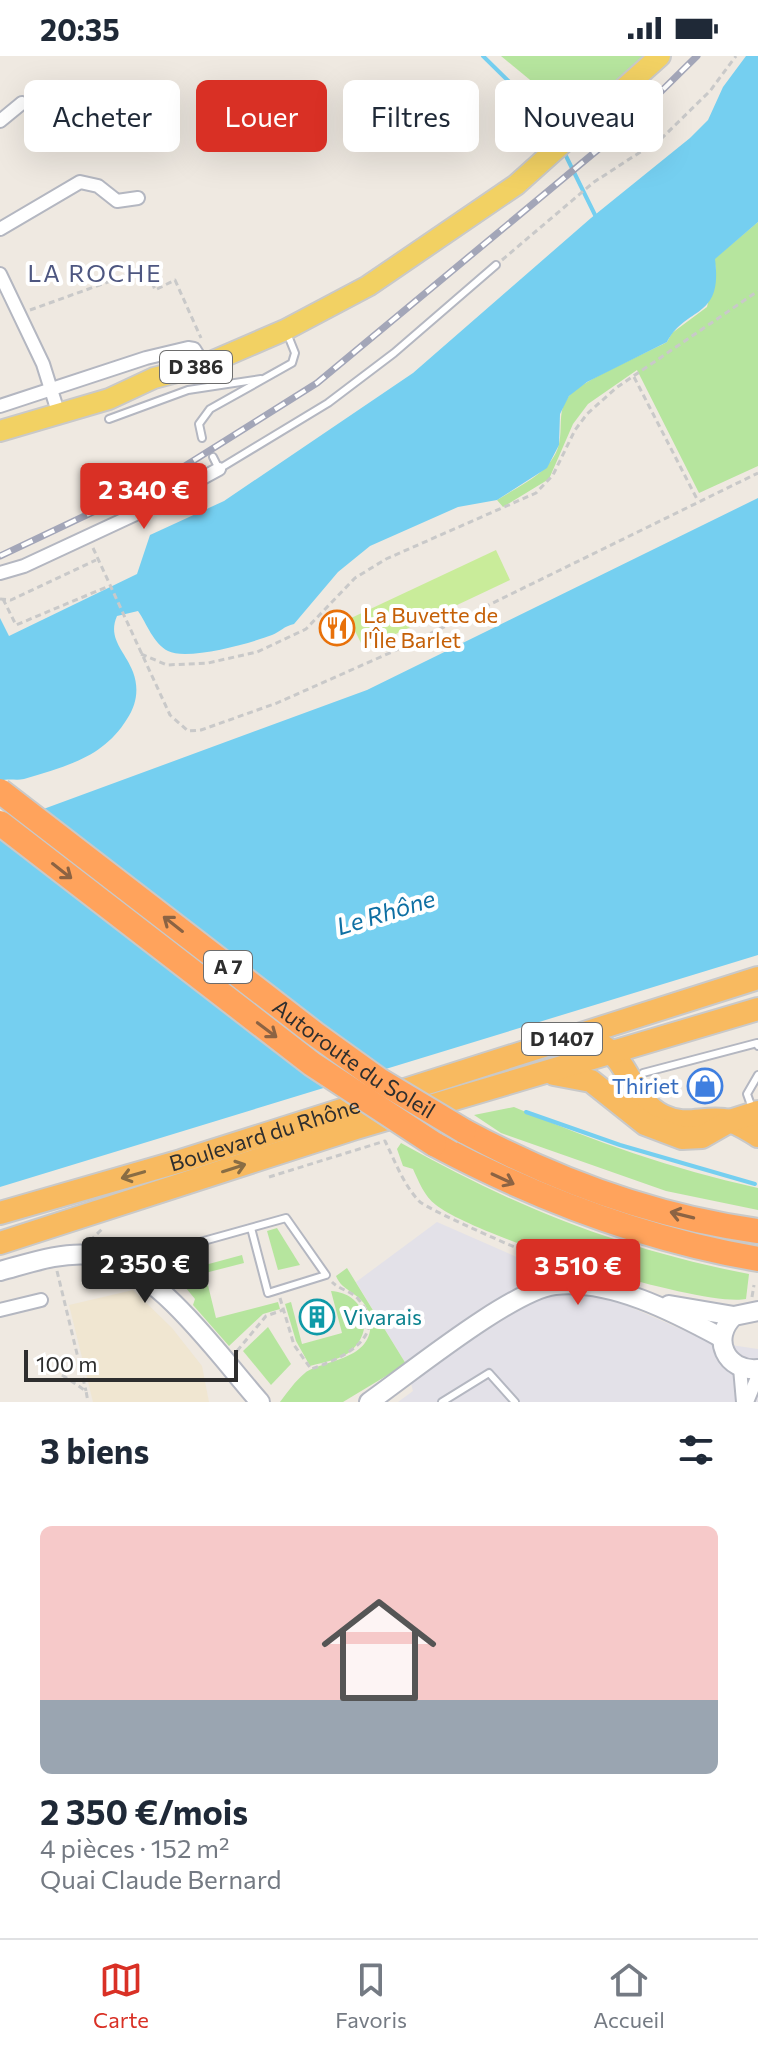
<!DOCTYPE html>
<html lang="fr">
<meta charset="utf-8">
<style>
:root{--surface:#fff;--page:#f2f2f3;--text:#1f2937;--muted:#747a83;--line:#e0e1e3;--accent:#d93025}
body{margin:0;font-family:Commissioner,sans-serif;background:var(--page);color:var(--text);height:100vh;display:flex;flex-direction:column;font-size:30px;white-space:nowrap}
*{box-sizing:border-box;margin:0}
p{font-size:26px;color:var(--muted)}
.icon{flex:none;width:44px;height:44px;fill:none;stroke:currentColor;stroke-width:2;stroke-linecap:round;stroke-linejoin:round}
.map{position:relative;height:1346px;overflow:hidden}
.details{display:flex;flex-direction:column;background:var(--surface);flex:1}
.details>*{flex:none}
.guide{position:absolute;left:24px;top:24px;width:710px;height:72px;display:flex;gap:16px}
.scale{position:absolute;left:24px;bottom:20px;width:214px;box-sizing:border-box;padding-left:8px;border:4px solid #2e2e2e;border-top:0;font-size:22px;line-height:28px;white-space:nowrap;color:#2e2e2e;-webkit-text-stroke:6px #fff;paint-order:stroke}
.price{position:absolute;translate:-50% -68px;padding:0 18px;border-radius:8px;background:var(--accent);color:#fff;font-size:26px;line-height:52px;filter:drop-shadow(0 2px 4px #0008)}
.price::after{content:'';position:absolute;left:50%;top:48px;width:24px;height:18px;margin-left:-12px;background:inherit;clip-path:polygon(0 0,100% 0,50% 100%)}
.price.selected{background:#222;color:#fff}
ul{padding:0;list-style:none}
li{display:grid;align-content:center;gap:16px;height:424px;padding:0 40px}
li+li{border-top:2px solid var(--line)}
li span{display:grid;place-items:center;height:248px;border-radius:12px;color:#555}
li>.icon{margin-inline-start:auto}
span .icon{width:144px;height:144px;fill:#fffc;stroke-width:1}
li b{font-size:34px}
h2{display:flex;justify-content:space-between;align-items:center;height:96px;padding:0 40px;font-size:34px}
.tag{padding:0 28px;border-radius:12px;background:var(--surface);box-shadow:0 8px 32px #0002;font-size:28px;line-height:72px}
.tag.selected{background:var(--accent);color:#fff}
.status{display:flex;justify-content:space-between;align-items:center;height:56px;padding:0 40px;background:var(--surface);direction:ltr}
.status svg{height:22px;fill:currentColor}
.menu{display:flex;justify-content:space-around;align-items:center;height:112px;border-top:2px solid var(--line);background:var(--surface);font-size:22px;color:var(--muted)}
.menu a{display:grid;justify-items:center;gap:4px}
.menu .selected{color:var(--accent)}
.map>svg:first-child{display:block}
.industrial{fill:#e3e1e8}
.education{fill:#f0e6d1}
.green{fill:#b6e59e}
.pitch{fill:#c9ec9a}
.water{fill:#75cff0}
.lines{fill:none;stroke-linecap:round;stroke-linejoin:round}
.stream{stroke:#75cff0;stroke-width:4}
.service-casing{stroke:#b4b7c1;stroke-width:10}
.minor-casing{stroke:#b4b7c1;stroke-width:16}
.secondary-casing{stroke:#b4b7c1;stroke-width:22}
.primary-casing{stroke:#c9c9c9;stroke-width:24}
.trunk-casing{stroke:#c9c9c9;stroke-width:26}
.motorway-casing{stroke:#c9c9c9;stroke-width:28}
.path{stroke:#c9c9c9;stroke-width:3;stroke-dasharray:6 4;stroke-linecap:butt}
.service{stroke:#fff;stroke-width:6}
.minor{stroke:#fff;stroke-width:12}
.secondary{stroke:#fff;stroke-width:18}
.primary{stroke:#f2d163;stroke-width:20}
.trunk{stroke:#f8ba60;stroke-width:22}
.motorway{stroke:#ffa35c;stroke-width:24}
.rail-casing{stroke:#a3a6b8;stroke-width:7}
.rail{stroke:#fff;stroke-width:4;stroke-dasharray:12;stroke-linecap:butt}
.motorway-bridge-casing{stroke:#c9c9c9;stroke-width:28;stroke-linecap:butt}
.motorway-bridge{stroke:#ffa35c;stroke-width:24}
.oneway{stroke:#8c6343}
.oneway2{stroke:#896d44}
.labels{text-anchor:middle;stroke-width:8;stroke-linejoin:round;paint-order:stroke}
.shield{fill:#fff;stroke:#6d6d6d;stroke-width:2}
.shield-label{font-size:20px;font-weight:bold;fill:#2e2e2e}
.food-label{font-size:22px;fill:#c56008;stroke:#fff;text-anchor:start}
.street-label{font-size:22px;fill:#2e2e2e;stroke:#fff}
.shop-label{font-size:22px;fill:#366cbe;stroke:#fff;text-anchor:end}
.culture-label{font-size:22px;fill:#0d838f;stroke:#fff;text-anchor:start}
.neighbourhood-label{font-size:24px;letter-spacing:2px;fill:#4d5680;stroke:#fff}
.water-label{font-size:24px;font-style:italic;fill:#0d6fa3;stroke:#fff}
</style>
<div class="status"><b>20:35</b><svg viewBox="0 0 49 12"><path d="M0 12V9h3v3zM5 12V6h3v6zM10 12V3h3v9zM15 12V0h3v12zM26 1h20v11H26zM47 4h2v5h-2z"/></svg></div>
<div class="map">
<svg width="758" height="1346" viewBox="0 0 758 1346">
<rect width="100%" height="100%" fill="#efe9e1"/>
<path class="industrial" d="M 437,1166 L 710,1286 L 758,1293 L 758,1346 L 398,1346 L 413,1335 L 406,1308 L 356,1226 Z"/>
<path class="education" d="M 133,1234 L 172,1272 L 202,1310 L 209,1346 L 93,1346 L 69,1249 Z"/>
<g class="green">
<path d="M 501,0 L 646,0 L 575,61 Z"/>
<path d="M 758,166 L 758,410 L 699,437 L 637,314 L 588,348 L 573,368 L 549,423 L 503,451 L 497,444 C 520,429 552,417 559,388 C 563,371 557,354 569,340 C 582,324 645,298 667,286 L 672,277 L 707,251 L 716,213 L 714,203 Z"/>
<path d="M 514,1051 C 595,1086 672,1113 758,1132 L 758,1154 L 666,1135 L 501,1077 L 474,1059 Z"/>
<path d="M 401,1087 C 515,1151 620,1193 749,1218 L 746,1243 C 701,1252 474,1180 436,1149 C 424,1140 419,1126 413,1113 L 403,1110 L 397,1093 Z"/>
<path d="M 277,1172 L 300,1209 L 278,1214 L 267,1175 Z"/>
<path d="M 242,1199 L 244,1207 L 205,1217 L 216,1262 L 278,1246 L 280,1253 L 263,1258 L 229,1290 L 193,1249 L 195,1243 L 181,1226 L 179,1216 Z"/>
<path d="M 347,1212 L 406,1308 L 343,1346 L 280,1346 C 287,1337 295,1325 305,1317 C 323,1303 383,1305 368,1255 C 362,1237 342,1236 336,1220 Z"/>
<path d="M 331,1235 C 364,1237 376,1272 352,1294 C 341,1304 324,1306 310,1310 L 296,1285 L 285,1248 L 291,1246 L 302,1288 L 342,1277 Z"/>
<path d="M 268,1271 L 291,1308 L 271,1329 L 243,1295 Z"/>
</g>
<path class="pitch" d="M 496,494 L 510,524 L 364,593 L 349,563 Z"/>
<g class="water">
<path d="M 746,0 L 758,0 L 758,166 L 715,203 C 723,264 687,249 667,286 L 587,326 L 569,340 L 560,358 L 559,389 L 547,412 L 497,444 L 458,451 L 370,490 L 338,516 L 294,568 C 284,570 280,576 272,579 C 251,587 187,605 168,595 C 153,587 147,568 138,555 L 117,560 C 107,583 125,595 133,616 C 139,632 137,648 127,663 C 103,702 66,710 24,723 C 16,725 9,722 0,725 L 0,562 L 9,580 L 137,518 L 150,479 L 224,445 L 413,317 L 591,162 L 690,82 L 708,64 L 723,31 Z"/>
<path d="M 758,442 L 758,899 L 0,1131 L 0,769 L 367,634 Z"/>
</g>
<g class="lines">
<g class="stream">
<path d="M 483,0 L 548,64 L 558,84"/>
<path d="M 564,96 L 597,163"/>
<path d="M 526,1056 L 620,1089 L 755,1128"/>
</g>
<g class="service-casing">
<g id="service">
<path d="M 109,363 L 188,334 L 261,323"/>
<path d="M 202,382 L 199,368 L 210,353 L 292,307 L 295,297 L 287,277"/>
<path d="M 213,401 L 219,413 L 328,347 L 394,297 L 496,209"/>
<path d="M 643,1017 L 757,987 L 758,990"/>
<path d="M 752,1052 L 747,1038 L 758,1019"/>
<path d="M 132,1212 L 157,1198 L 286,1162 L 326,1219 L 268,1237 L 251,1172"/>
<path d="M 442,1346 L 489,1317 L 515,1346"/>
</g>
</g>
<g class="minor-casing">
<g id="minor">
<path d="M 0,65 L 22,47"/>
<path d="M 0,173 L 80,126 L 98,130 L 117,145 L 138,142"/>
<path d="M 0,218 L 43,308 L 59,359"/>
<path d="M 0,350 L 146,302 L 188,292 L 194,293 L 204,309"/>
<path d="M 0,517 L 24,510 L 140,456 L 219,413"/>
<path d="M 0,1254 L 41,1244"/>
<path d="M 740,1312 L 743,1346"/>
<path d="M 747,1346 L 758,1319"/>
</g>
</g>
<g class="secondary-casing">
<g id="secondary">
<path d="M 0,1215 C 30,1207 60,1196 91,1199 C 154,1205 219,1300 260,1346"/>
<path d="M 669,1249 L 734,1260"/>
<path d="M 758,1255 L 734,1260 C 710,1282 726,1316 758,1313"/>
<path d="M 369,1346 C 409,1318 512,1234 555,1229 C 611,1223 674,1256 722,1282"/>
</g>
</g>
<g class="primary-casing">
<path id="primary" d="M 0,375 L 109,343 L 154,322 L 204,309 L 285,274 L 368,230 L 516,129 L 660,0"/>
</g>
<g class="trunk-casing">
<g id="trunk">
<path d="M 603,990 C 631,1008 632,1045 663,1060 C 685,1071 702,1061 724,1064 C 736,1065 748,1074 758,1080"/>
<path d="M 554,1018 L 591,1025 L 645,1068 L 682,1082 L 702,1081 L 730,1065 L 758,1056"/>
<path id="s1" d="M 0,1157 L 181,1105 L 758,922"/>
<path d="M 0,1187 L 356,1072 L 758,953"/>
</g>
</g>
<g class="motorway-casing">
<g id="motorway">
<path d="M 464,1075 C 555,1124 656,1161 758,1175"/>
<path d="M 434,1088 C 537,1143 642,1183 758,1203"/>
</g>
</g>
<g class="path">
<path d="M 502,204 L 594,126 L 662,82 L 710,35 L 736,0"/>
<path d="M 30,254 L 147,212 L 155,234 L 175,224 L 201,282"/>
<path d="M 634,321 L 698,445"/>
<path d="M 93,492 L 170,659 L 188,675 L 201,674 L 277,647 L 403,591 L 758,417"/>
<path d="M 0,543 L 11,544 L 96,504"/>
<path d="M 3,543 L 16,569 L 109,530"/>
<path d="M 141,598 L 167,609 L 208,607 L 257,596 L 306,573 L 355,522 L 386,503 L 536,437 L 553,419 L 575,374 L 587,358 L 616,332 L 758,235"/>
<path d="M 269,1121 L 385,1085 C 395,1105 403,1128 419,1145 C 427,1154 549,1207 565,1211"/>
<path d="M 90,1185 L 102,1173"/>
<path d="M 57,1215 L 86,1335"/>
<path d="M 752,1241 L 754,1229"/>
<path d="M 280,1242 L 294,1289 L 311,1313 C 339,1304 391,1281 359,1244 C 352,1235 340,1234 332,1226"/>
<path d="M 237,1295 L 266,1260 L 283,1254"/>
<path d="M 62,1319 L 86,1335 L 88,1346"/>
</g>
<use href="#service" class="service"/>
<use href="#minor" class="minor"/>
<use href="#secondary" class="secondary"/>
<use href="#primary" class="primary"/>
<use href="#trunk" class="trunk"/>
<use href="#motorway" class="motorway"/>
<g class="rail-casing">
<path id="rail" d="M 0,500 L 169,420 L 317,327 L 624,72 L 697,0"/>
</g>
<use href="#rail" class="rail"/>
<g class="motorway-bridge-casing">
<g id="motorway-bridge">
<path id="s2" d="M 0,735 L 315,978 L 379,1024 L 464,1075"/>
<path d="M 0,767 L 312,1008 L 434,1088"/>
</g>
</g>
<use href="#motorway-bridge" class="motorway-bridge"/>
</g>
<defs><path id="oneway-shaft" d="M-6 0H5M1.5-3L5.5 0L1.5 3" fill="none" stroke-width="1.6" stroke-linecap="round" stroke-linejoin="round" transform="scale(2)"/></defs>
<g class="oneway">
<use href="#oneway-shaft" transform="translate(62 815) rotate(38)"/>
<use href="#oneway-shaft" transform="translate(173 868) rotate(-142)"/>
<use href="#oneway-shaft" transform="translate(267 974) rotate(37)"/>
<use href="#oneway-shaft" transform="translate(503 1123) rotate(25)"/>
<use href="#oneway-shaft" transform="translate(682 1159) rotate(-166)"/>
</g>
<g class="oneway2">
<use href="#oneway-shaft" transform="translate(234 1112) rotate(-18)"/>
<use href="#oneway-shaft" transform="translate(133 1119) rotate(164)"/>
</g>
<defs>
<g id="restaurant-ring" transform="scale(1.8)"><circle r="9.5" fill="#fff" stroke="#e8710a" stroke-width="1.5"/><path d="M-5-6h1v4h1v-4h1v4h1v-4h1v5L-1.5 .5V6h-2V.5L-5-1ZM5-6V6H3V1.5H1.5Q1.5-4 5-6Z" fill="#e8710a"/></g>
<g id="shop-ring" transform="scale(1.8)"><circle r="9.5" fill="#fff" stroke="#3f7fe0" stroke-width="1.5"/><path d="M-5-2.5h2.3a2.7 3.5 0 0 1 5.4 0H5L5.5 6h-11ZM-1.5-2.5h3a1.5 2.3 0 0 0-3 0Z" fill="#3f7fe0"/></g>
<g id="building-ring" transform="scale(1.8)"><circle r="9.5" fill="#fff" stroke="#0f9aa8" stroke-width="1.5"/><path d="M-4-6H4V6H1V3H-1V6H-4ZM-2.5-4.3h1.7v1.8h-1.7ZM.8-4.3h1.7v1.8H.8ZM-2.5-1h1.7V.8h-1.7ZM.8-1h1.7V.8H.8Z" fill="#0f9aa8"/></g>
</defs>
<g fill-rule="evenodd">
<use href="#restaurant-ring" x="337" y="572"/>
<use href="#shop-ring" x="705" y="1030"/>
<use href="#building-ring" x="317" y="1261"/>
</g>
<g class="labels">
<g class="shield">
<rect x="160" y="295" width="72" height="32" rx="6"/>
<rect x="204" y="895" width="48" height="32" rx="6"/>
<rect x="522" y="967" width="80" height="32" rx="6"/>
</g>
<g class="shield-label">
<text x="196" y="318">D 386</text>
<text x="228" y="918">A 7</text>
<text x="562" y="990">D 1407</text>
</g>
<g class="food-label">
<text x="363" y="567">La Buvette de<tspan x="363" dy="25">l'Île Barlet</tspan></text>
</g>
<g class="street-label">
<text dy="8" stroke="none"><textPath href="#s2" startOffset="444">Autoroute du Soleil</textPath></text>
<text dy="8" stroke="none"><textPath href="#s1" startOffset="276">Boulevard du Rhône</textPath></text>
</g>
<g class="shop-label">
<text x="679" y="1038">Thiriet</text>
</g>
<g class="culture-label">
<text x="343" y="1269">Vivarais</text>
</g>
<g class="neighbourhood-label">
<text x="95" y="226">LA ROCHE</text>
</g>
<g class="water-label">
<text transform="translate(386 857) rotate(-17)" y="8">Le Rhône</text>
</g>
</g>
</svg>
<div class="scale">100 m</div>
<b class="price" style="left:144px;top:475px">2 340 €</b>
<b class="price selected" style="left:145px;top:1249px">2 350 €</b>
<b class="price" style="left:578px;top:1251px">3 510 €</b>
<div class="guide">
<a class="tag">Acheter</a>
<a class="tag selected">Louer</a>
<a class="tag">Filtres</a>
<a class="tag">Nouveau</a>
</div>
</div>
<section class="details">
<h2>3 biens<svg class="icon" aria-label="filters" viewBox="0 0 24 24"><path d="M4 7h16M4 17h16"/><circle cx="9" cy="7" r="2"/><circle cx="15" cy="17" r="2"/></svg></h2>
<ul>
<li><span style="background:linear-gradient(#f6c9c9 70%,#9aa5b1 0)"><svg class="icon" aria-label="home" viewBox="0 0 24 24"><path d="M3 11l9-7 9 7M6 9v11h12V9"/></svg></span><div><b>2 350 €/mois</b><p>4 pièces · 152 m²</p><p>Quai Claude Bernard</p></div></li>
</ul>
</section>
<nav class="menu">
<a class="selected"><svg class="icon" aria-label="map" viewBox="0 0 24 24"><path d="M3 6l6-2 6 2 6-2v14l-6 2-6-2-6 2zM9 4v14M15 6v14"/></svg>Carte</a>
<a><svg class="icon" aria-label="saved" viewBox="0 0 24 24"><path d="M7 4h10v16l-5-4-5 4z"/></svg>Favoris</a>
<a><svg class="icon" aria-label="home" viewBox="0 0 24 24"><path d="M3 11l9-7 9 7M6 9v11h12V9"/></svg>Accueil</a>
</nav>
